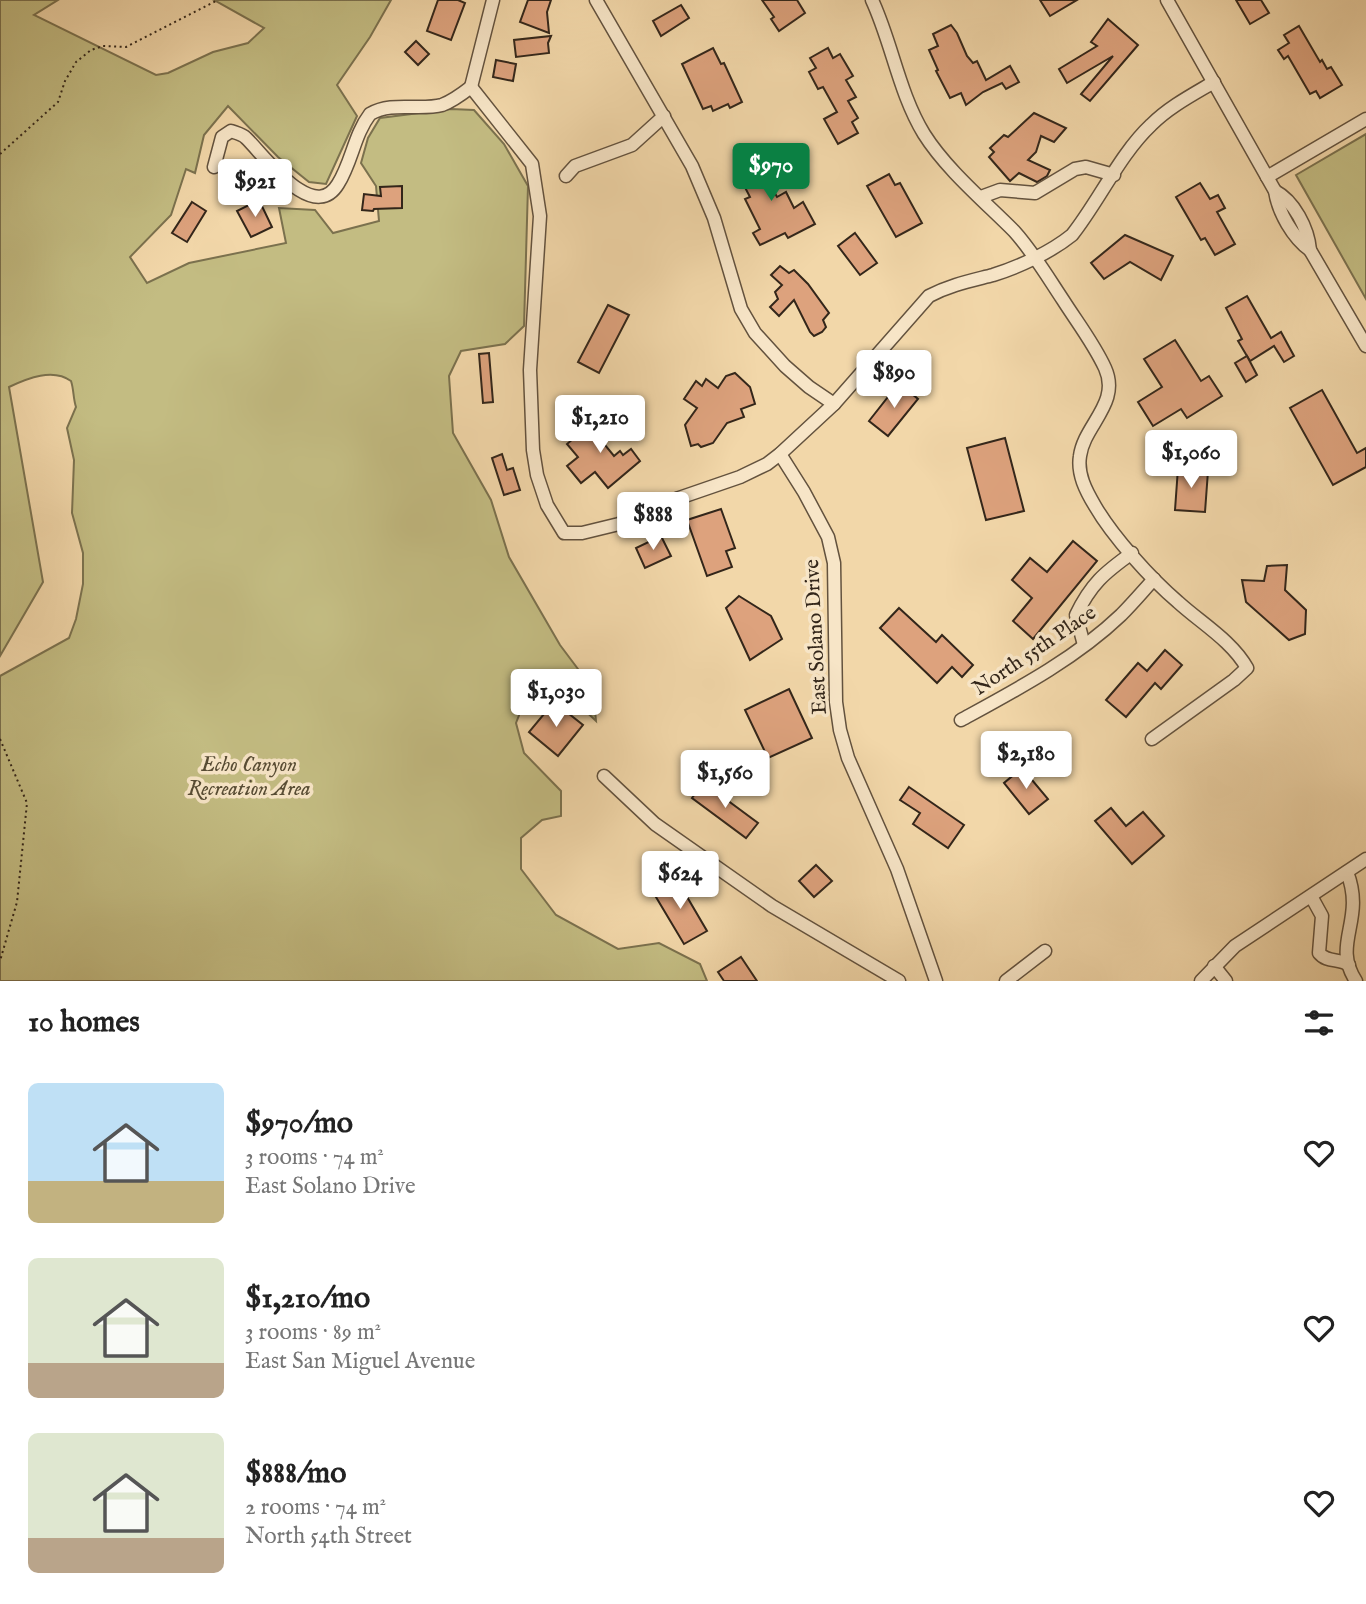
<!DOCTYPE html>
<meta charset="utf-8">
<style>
:root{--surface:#fff;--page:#f2f2f2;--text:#222;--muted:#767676;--accent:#0b8043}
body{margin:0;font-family:"IM FELL English",serif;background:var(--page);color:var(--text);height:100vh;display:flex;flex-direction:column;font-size:26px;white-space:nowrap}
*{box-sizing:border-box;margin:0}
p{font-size:23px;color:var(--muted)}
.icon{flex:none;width:38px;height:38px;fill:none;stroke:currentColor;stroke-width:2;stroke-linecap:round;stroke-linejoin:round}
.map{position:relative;height:981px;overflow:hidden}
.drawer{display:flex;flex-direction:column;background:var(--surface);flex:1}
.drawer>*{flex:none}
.price{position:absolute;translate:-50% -60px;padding:0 16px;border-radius:7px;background:#fff;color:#222;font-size:23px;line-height:46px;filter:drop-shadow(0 2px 4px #0008)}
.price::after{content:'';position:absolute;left:50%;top:42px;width:21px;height:16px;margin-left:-10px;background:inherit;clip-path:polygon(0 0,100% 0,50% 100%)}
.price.current{background:var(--accent);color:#fff}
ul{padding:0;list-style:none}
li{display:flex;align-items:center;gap:21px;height:175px;padding:0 28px}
li span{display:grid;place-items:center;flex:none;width:196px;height:140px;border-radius:10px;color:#555}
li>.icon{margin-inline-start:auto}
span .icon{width:84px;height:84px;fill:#fffc;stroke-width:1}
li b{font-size:30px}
h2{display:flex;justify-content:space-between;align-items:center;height:84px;padding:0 28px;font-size:30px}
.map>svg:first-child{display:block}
.green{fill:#c3bc82;stroke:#7b714e;stroke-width:2}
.building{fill:#dda27d;stroke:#33261a;stroke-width:2}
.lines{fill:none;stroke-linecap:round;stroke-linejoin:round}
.minor-casing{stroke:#63523e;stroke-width:15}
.path{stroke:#33261a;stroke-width:2;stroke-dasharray:2 3.5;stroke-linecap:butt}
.minor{stroke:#f7e5c7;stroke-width:12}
.labels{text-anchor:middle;stroke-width:7;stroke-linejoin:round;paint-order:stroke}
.street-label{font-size:21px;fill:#33261a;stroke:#f7e5c7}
.park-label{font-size:21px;font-style:italic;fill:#574c34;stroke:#f7e5c7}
</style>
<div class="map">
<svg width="1366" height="981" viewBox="0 0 1366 981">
<rect width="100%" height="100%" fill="#f2d7a9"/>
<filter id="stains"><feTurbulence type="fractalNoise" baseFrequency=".00286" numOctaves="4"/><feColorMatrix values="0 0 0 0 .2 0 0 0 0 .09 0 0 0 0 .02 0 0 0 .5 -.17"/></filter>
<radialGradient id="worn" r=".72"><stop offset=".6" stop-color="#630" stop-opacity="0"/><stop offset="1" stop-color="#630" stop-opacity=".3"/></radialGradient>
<g class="green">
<path d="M 0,0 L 58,0 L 34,15 L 156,75 L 168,73 L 213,52 L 248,43 L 264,28 L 214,0 L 391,0 L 370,37 L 337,85 L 357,116 L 326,184 L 309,182 L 278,157 L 228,106 L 204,135 L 195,173 L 186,169 L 171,215 L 130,257 L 147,283 L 189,263 L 286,243 L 279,208 L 315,210 L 333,233 L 379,221 L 376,186 L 361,163 L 368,138 L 380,118 L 451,109 L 474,110 L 504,144 L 528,186 L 524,326 L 505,344 L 461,351 L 449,376 L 453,433 L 491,500 L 509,557 L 560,645 L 593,689 L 596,721 L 556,683 L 531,685 L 516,723 L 524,753 L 561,791 L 561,816 L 542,820 L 521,838 L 521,869 L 556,915 L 618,949 L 659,943 L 700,964 L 707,981 L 0,981 L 0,676 L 69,638 L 76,619 L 83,584 L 83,553 L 72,513 L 74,460 L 67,428 L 76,407 C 73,398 74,390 71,381 C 53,368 28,378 9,387 L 43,582 L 0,656 Z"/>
<path d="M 1366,134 L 1366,299 L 1296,175 Z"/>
</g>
<g class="building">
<path d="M 438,0 L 458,0 L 465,3 L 451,40 L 427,31 Z"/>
<path d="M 528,0 L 551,0 L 547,12 L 549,33 L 520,22 Z"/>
<path d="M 762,0 L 797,0 L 805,13 L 779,31 L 771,19 L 774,17 Z"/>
<path d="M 1040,0 L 1077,0 L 1050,16 Z"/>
<path d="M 1236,0 L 1261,0 L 1269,13 L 1250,24 Z"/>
<path d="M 681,5 L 689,18 L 661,36 L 653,21 Z"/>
<path d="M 1108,19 L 1138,45 L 1090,101 L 1081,94 L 1113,56 L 1067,83 L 1059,69 L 1097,46 L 1091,42 Z"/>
<path d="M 951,25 L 957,33 L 967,56 L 973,63 L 977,61 L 986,80 L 1010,66 L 1019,82 L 1006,89 L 1002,83 L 983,92 L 966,105 L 961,93 L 950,98 L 936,71 L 938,70 L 929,50 L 938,46 L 933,34 Z"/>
<path d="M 1299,26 L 1320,62 L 1322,60 L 1327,69 L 1331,67 L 1342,85 L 1320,98 L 1316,91 L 1310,94 L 1288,56 L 1284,59 L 1278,50 L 1289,43 L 1284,35 Z"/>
<path d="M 551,36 L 548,43 L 549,53 L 516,57 L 514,40 Z"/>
<path d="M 416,41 L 429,54 L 418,65 L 405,52 Z"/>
<path d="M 713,48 L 721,64 L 724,63 L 742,102 L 730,108 L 728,104 L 713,111 L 711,106 L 703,109 L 682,64 Z"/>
<path d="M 828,48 L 833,58 L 840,54 L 853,76 L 846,80 L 856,97 L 848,101 L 858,118 L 852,122 L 858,133 L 838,144 L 824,119 L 837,112 L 823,87 L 818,89 L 809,72 L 816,68 L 810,58 Z"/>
<path d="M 496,60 L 516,64 L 513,81 L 493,77 Z"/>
<path d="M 1034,113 L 1066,128 L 1054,142 L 1041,136 L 1036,152 L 1028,160 L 1050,170 L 1047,176 L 1037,182 L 1019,173 L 1010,181 L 989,157 L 994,152 L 990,148 L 1004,135 L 1008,137 Z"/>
<path d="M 763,150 L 768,158 L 764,160 L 769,168 L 763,171 L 777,197 L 786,192 L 794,208 L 803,202 L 815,224 L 788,238 L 785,233 L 760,245 L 753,233 L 760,229 L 745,199 L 750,197 L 739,176 L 743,174 L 738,164 Z"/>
<path d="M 889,174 L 895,185 L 900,183 L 922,223 L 896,237 L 867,186 Z"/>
<path d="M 1200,183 L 1210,199 L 1218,195 L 1225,208 L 1217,212 L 1235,244 L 1215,255 L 1205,238 L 1201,240 L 1176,197 Z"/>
<path d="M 402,186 L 402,208 L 374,209 L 373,211 L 362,210 L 364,194 L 381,196 L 380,187 Z"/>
<path d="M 259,200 L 272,227 L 251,237 L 237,211 Z"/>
<path d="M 192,202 L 206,211 L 187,242 L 172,233 Z"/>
<path d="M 855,233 L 877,263 L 860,275 L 838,246 Z"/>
<path d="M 1125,235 L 1173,256 L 1161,280 L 1130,262 L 1104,279 L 1091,263 Z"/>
<path d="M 780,266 L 789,273 L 794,270 L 808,284 L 829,313 L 823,320 L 826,327 L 822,332 L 814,336 L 810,332 L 794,300 L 779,316 L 770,307 L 778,299 L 775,292 L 782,285 L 771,275 Z"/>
<path d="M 1247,296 L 1271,338 L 1281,332 L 1294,356 L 1284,362 L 1274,346 L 1250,361 L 1238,341 L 1242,339 L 1226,308 Z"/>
<path d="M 608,305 L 629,315 L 599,373 L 578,362 Z"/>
<path d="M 1175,340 L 1201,381 L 1209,376 L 1222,396 L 1187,418 L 1181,409 L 1153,426 L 1138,402 L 1162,387 L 1144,359 Z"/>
<path d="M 489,353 L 493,402 L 483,403 L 479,354 Z"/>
<path d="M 1247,356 L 1257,375 L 1246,382 L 1235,363 Z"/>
<path d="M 735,373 L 750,387 L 755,404 L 741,409 L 744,417 L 727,423 L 713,443 L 701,447 L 698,444 L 691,446 L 685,425 L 697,408 L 684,399 L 696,381 L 702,386 L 706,379 L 718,388 L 726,376 Z"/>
<path d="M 899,383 L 918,399 L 888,436 L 869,421 Z"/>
<path d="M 1322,390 L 1357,453 L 1366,448 L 1366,467 L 1333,485 L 1290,408 Z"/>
<path d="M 609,412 L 619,424 L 600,439 L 614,456 L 620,451 L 623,455 L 631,449 L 640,461 L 608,488 L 595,472 L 581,483 L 567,466 L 578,457 L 567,444 L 581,432 L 583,434 Z"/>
<path d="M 1005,438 L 1024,511 L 986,520 L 967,448 Z"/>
<path d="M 502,454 L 507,470 L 513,468 L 520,490 L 504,495 L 492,458 Z"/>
<path d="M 1178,468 L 1208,471 L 1205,512 L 1175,510 Z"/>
<path d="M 721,509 L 735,548 L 726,551 L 732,567 L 707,576 L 687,520 Z"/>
<path d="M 661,536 L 671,556 L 645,568 L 636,548 Z"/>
<path d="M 1073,541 L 1097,561 L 1033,639 L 1013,621 L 1032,598 L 1012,580 L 1030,558 L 1047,572 Z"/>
<path d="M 1287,565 L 1285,590 L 1306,610 L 1305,634 L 1289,640 L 1246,602 L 1242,580 L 1264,581 L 1267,566 Z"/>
<path d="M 739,596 L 771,616 L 782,639 L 750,660 L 726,608 Z"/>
<path d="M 899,608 L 936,642 L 942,635 L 973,665 L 962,677 L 952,667 L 937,683 L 880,628 Z"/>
<path d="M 1165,650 L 1182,665 L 1161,689 L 1155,683 L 1126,717 L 1106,700 L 1138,663 L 1147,671 Z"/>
<path d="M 789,689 L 812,738 L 768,758 L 745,710 Z"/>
<path d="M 554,702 L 583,725 L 558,756 L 529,732 Z"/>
<path d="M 1022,768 L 1048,799 L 1029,814 L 1004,783 Z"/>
<path d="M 704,783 L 758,823 L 746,838 L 692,798 Z"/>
<path d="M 909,787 L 964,825 L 948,848 L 913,824 L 920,813 L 900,800 Z"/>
<path d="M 1111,808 L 1126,826 L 1143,812 L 1164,836 L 1132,864 L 1095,821 Z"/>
<path d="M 816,865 L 832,881 L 814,897 L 799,881 Z"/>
<path d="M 676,878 L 707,931 L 684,944 L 653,892 Z"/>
<path d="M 741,957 L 757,981 L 724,981 L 718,972 Z"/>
</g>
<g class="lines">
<g class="minor-casing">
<g id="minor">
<path d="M 596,0 L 692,166 L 714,218 L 741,309 L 755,333 L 785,366 L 809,387 L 834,404"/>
<path d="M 872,0 C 892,43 899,93 924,134 C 946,169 984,201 1014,231 C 1033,252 1047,276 1063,300 C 1077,322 1094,344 1105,368 C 1121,403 1084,425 1080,456 C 1077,474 1086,491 1095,506 C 1113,537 1151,579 1178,602 C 1201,623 1232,641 1247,668 L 1234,680 L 1152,739"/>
<path d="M 1167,0 L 1275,191 C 1278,212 1293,238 1310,250"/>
<path d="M 471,87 L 493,0"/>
<path d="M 214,167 L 222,137 L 231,131 C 236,133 242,134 246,138 C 264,155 313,225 338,184 C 352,162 354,135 370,114 C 392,101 419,111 442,105 C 453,101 462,94 471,87 L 532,164 L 540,216 L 530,370 L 533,450 L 537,475 L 547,505 L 564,533 L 582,533 L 619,524 L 679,498 L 740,477 L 767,464 L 780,454 L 834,404 L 929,296 C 950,285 970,281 993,275 C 1019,267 1051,252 1072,235 C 1099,201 1120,154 1151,125 C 1169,107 1192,95 1214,82"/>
<path d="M 566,176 L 575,166 L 632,145 L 664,116"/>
<path d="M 1267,177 L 1366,119"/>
<path d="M 1275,191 C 1294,201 1308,228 1310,250 L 1366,346"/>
<path d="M 981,197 L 1000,190 L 1035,193 L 1075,169 L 1086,167 L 1114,175"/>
<path d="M 780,454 L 804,492 L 828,537 L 834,563 L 836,702 L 840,730 L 848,758 L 897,869 L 936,981"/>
<path d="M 1084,645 L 1076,615 C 1091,584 1104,573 1132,553"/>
<path d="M 961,720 C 1016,690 1075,659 1121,615 C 1133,603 1143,591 1154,579"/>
<path d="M 604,776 L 655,824 L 772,906 L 899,981"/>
<path d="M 1347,872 C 1366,921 1331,943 1356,981"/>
<path d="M 1311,896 L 1322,916 L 1319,953 C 1327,963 1339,958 1349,965"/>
<path d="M 1214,966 L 1226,981"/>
<path d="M 1006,981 L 1045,951"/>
<path d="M 1201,981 L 1235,946 L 1366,859"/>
</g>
</g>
<g class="path">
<path d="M 0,154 L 58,102 L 65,81 L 76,62 L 91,50 L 103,46 L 126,47 L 218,0"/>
<path d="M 0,739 L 27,803 L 17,902 L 0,961"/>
</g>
<use href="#minor" class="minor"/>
</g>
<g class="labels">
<g class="street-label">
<text transform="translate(815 637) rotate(-93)" y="7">East Solano Drive</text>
<text transform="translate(1034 650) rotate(-34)" y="7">North 55th Place</text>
</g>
<g class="park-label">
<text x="249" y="771">Echo Canyon<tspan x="249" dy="24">Recreation Area</tspan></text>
</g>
</g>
<rect width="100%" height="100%" filter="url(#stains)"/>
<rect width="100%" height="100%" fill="url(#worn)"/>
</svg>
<b class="price current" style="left:771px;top:203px">$970</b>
<b class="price" style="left:255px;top:219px">$921</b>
<b class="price" style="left:894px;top:410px">$890</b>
<b class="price" style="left:600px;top:455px">$1,210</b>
<b class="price" style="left:1191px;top:490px">$1,060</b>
<b class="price" style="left:653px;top:552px">$888</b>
<b class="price" style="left:556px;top:729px">$1,030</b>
<b class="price" style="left:1026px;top:791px">$2,180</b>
<b class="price" style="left:725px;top:810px">$1,560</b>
<b class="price" style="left:680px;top:911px">$624</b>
</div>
<section class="drawer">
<h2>10 homes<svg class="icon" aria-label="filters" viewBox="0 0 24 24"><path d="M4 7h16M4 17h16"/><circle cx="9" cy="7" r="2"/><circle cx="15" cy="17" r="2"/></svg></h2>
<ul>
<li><span style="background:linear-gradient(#bfe0f5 70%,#c2b280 0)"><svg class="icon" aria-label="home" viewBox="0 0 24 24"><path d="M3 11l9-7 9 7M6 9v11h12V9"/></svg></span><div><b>$970/mo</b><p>3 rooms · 74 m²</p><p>East Solano Drive</p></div><svg class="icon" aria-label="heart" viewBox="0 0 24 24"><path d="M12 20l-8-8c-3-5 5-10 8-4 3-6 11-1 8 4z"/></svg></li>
<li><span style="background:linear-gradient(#dfe7d0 75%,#b9a48a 0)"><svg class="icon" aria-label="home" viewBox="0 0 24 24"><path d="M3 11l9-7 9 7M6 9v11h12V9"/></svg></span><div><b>$1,210/mo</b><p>3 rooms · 89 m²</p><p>East San Miguel Avenue</p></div><svg class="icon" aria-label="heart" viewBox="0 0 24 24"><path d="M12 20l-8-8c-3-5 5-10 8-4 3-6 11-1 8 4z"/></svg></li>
<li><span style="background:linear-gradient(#dfe7d0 75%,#b9a48a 0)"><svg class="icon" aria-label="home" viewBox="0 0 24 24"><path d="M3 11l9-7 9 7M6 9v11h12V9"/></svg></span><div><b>$888/mo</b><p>2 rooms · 74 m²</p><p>North 54th Street</p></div><svg class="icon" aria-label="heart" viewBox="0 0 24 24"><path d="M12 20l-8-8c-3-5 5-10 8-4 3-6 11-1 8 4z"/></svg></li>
</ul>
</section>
